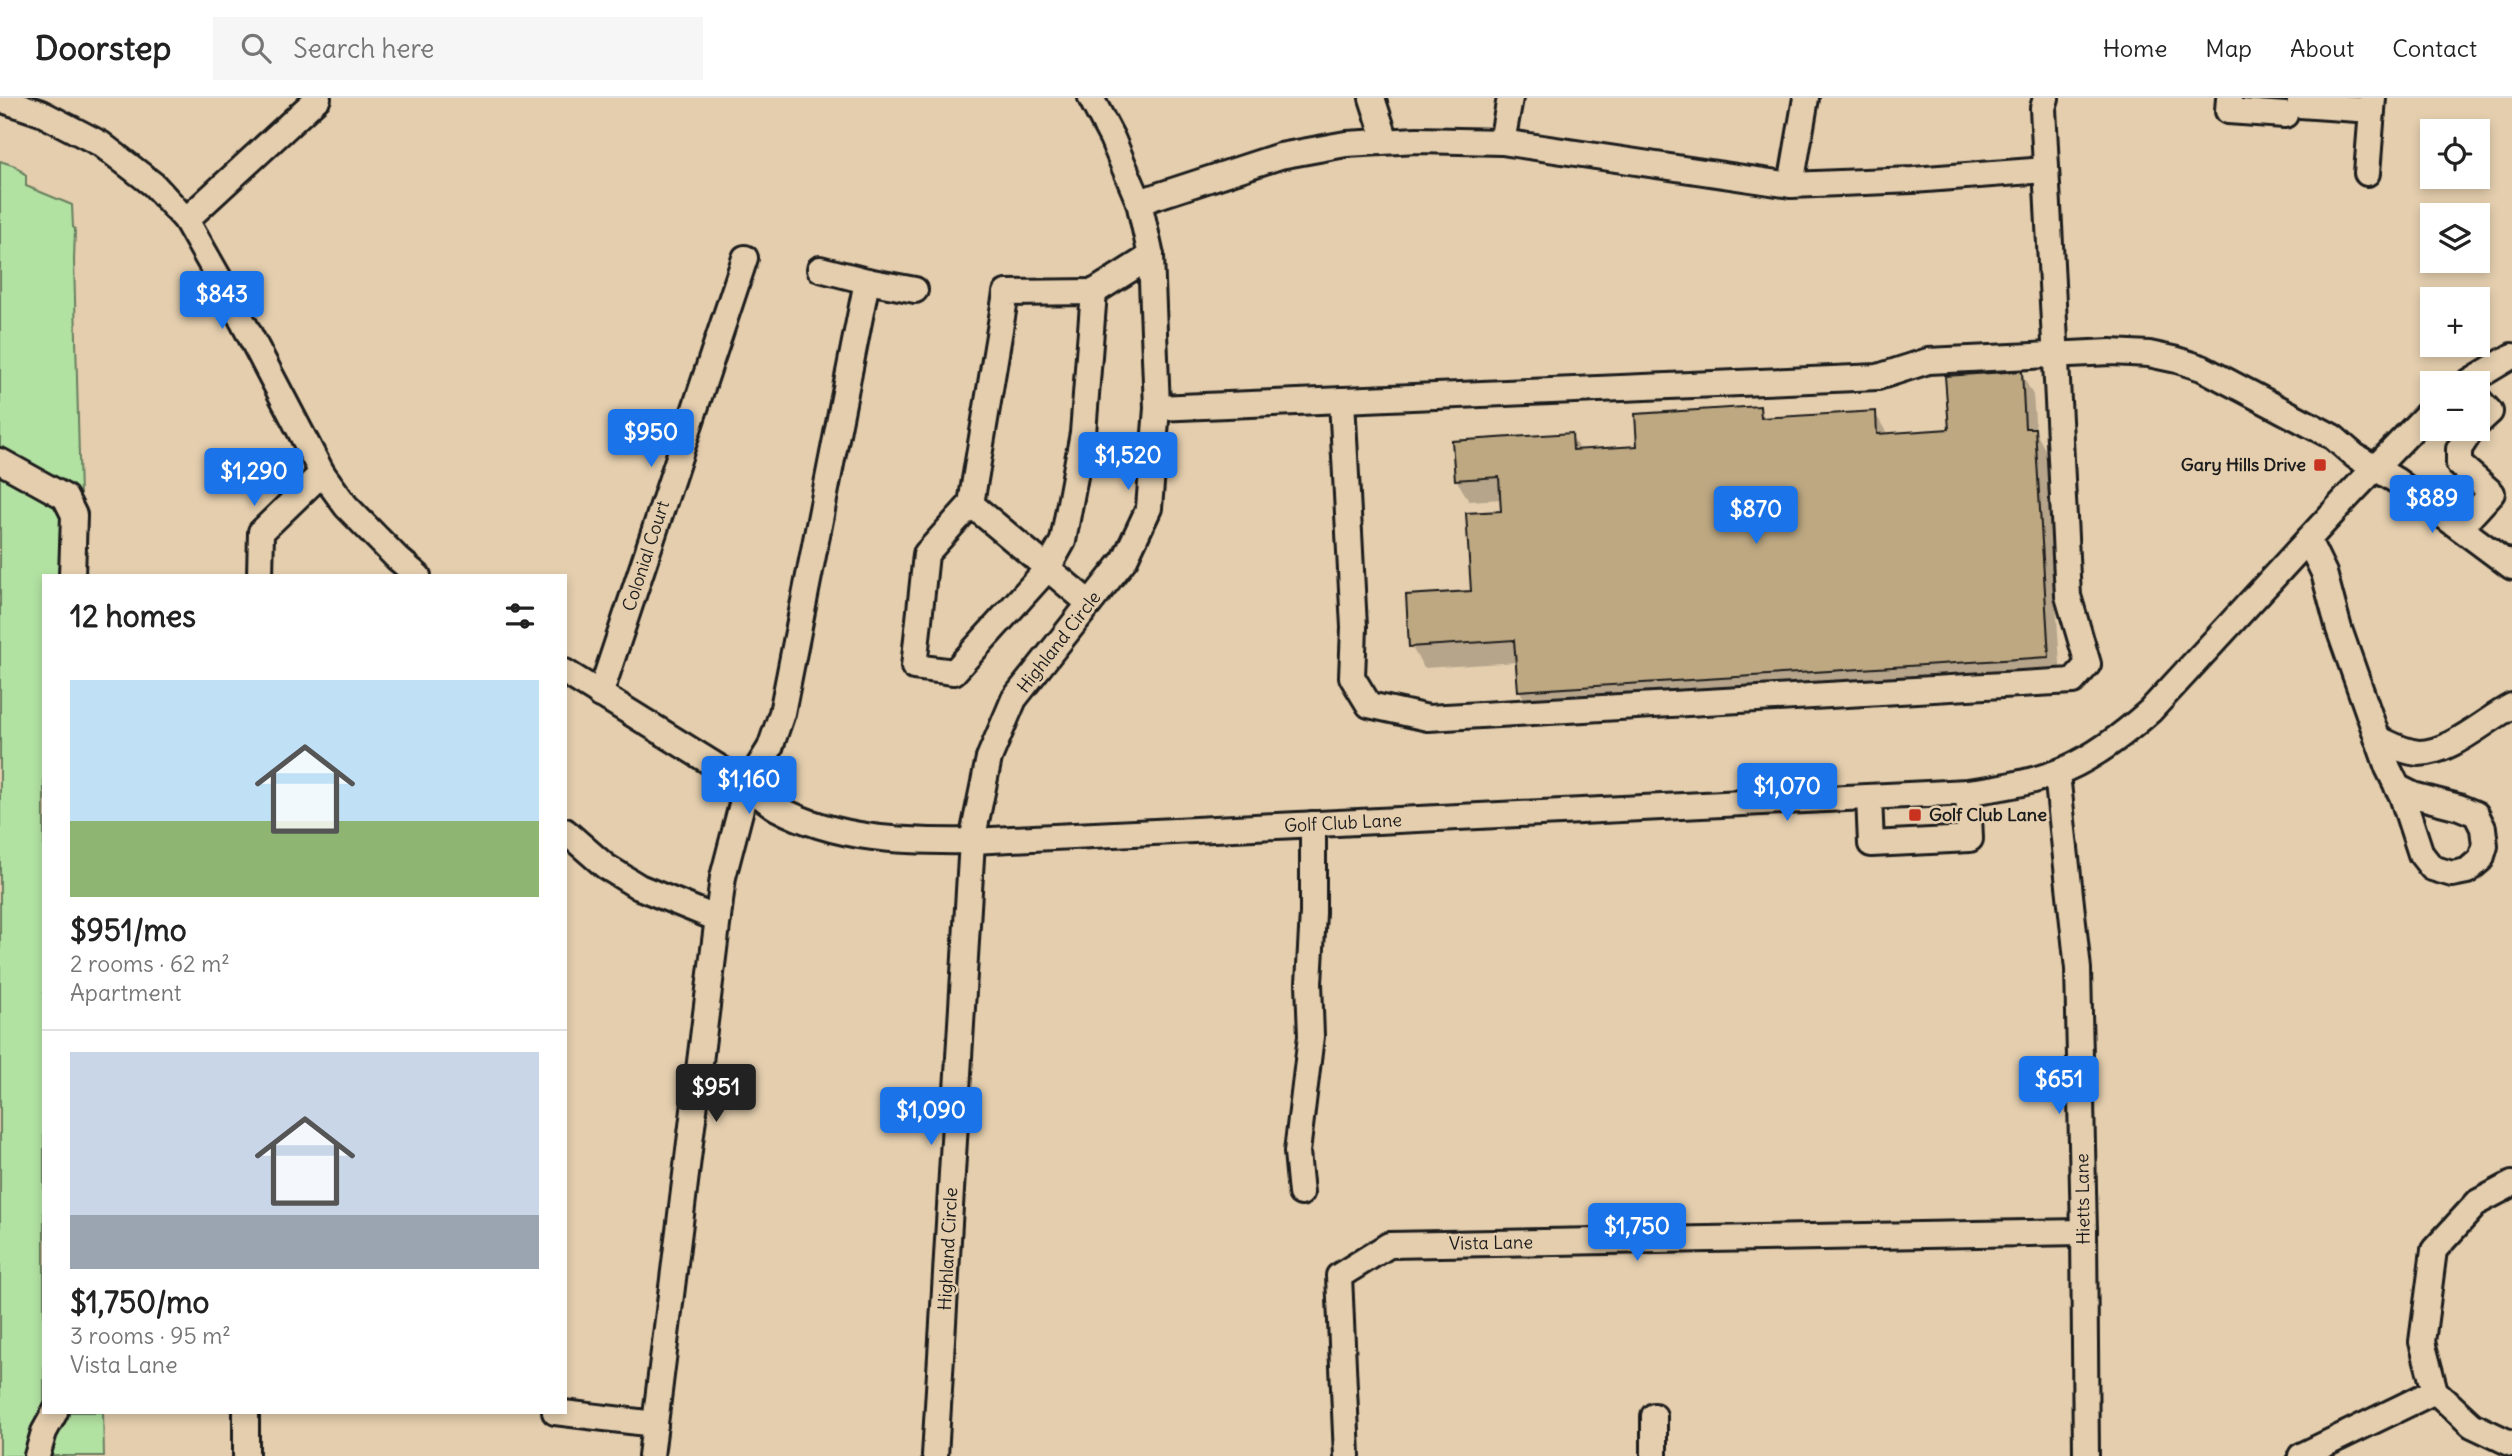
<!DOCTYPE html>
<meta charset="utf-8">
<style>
:root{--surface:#fff;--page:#f6f6f6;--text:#222;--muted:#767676;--line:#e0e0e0;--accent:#1a73e8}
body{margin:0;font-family:Delius,sans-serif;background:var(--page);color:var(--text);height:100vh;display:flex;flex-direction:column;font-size:26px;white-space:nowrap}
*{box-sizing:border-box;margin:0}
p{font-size:23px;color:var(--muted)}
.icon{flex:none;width:38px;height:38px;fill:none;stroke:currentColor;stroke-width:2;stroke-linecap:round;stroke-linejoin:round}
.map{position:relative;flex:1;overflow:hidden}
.details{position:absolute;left:42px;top:476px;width:525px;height:840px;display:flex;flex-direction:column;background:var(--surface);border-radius:0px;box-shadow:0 4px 10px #0003}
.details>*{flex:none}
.fabs{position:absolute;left:2420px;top:21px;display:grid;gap:14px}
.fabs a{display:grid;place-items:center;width:70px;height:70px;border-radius:0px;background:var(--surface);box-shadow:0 4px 10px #0003;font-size:35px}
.price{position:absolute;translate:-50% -60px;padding:0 16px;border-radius:7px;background:var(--accent);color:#fff;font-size:23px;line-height:46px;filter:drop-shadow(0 2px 4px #0008)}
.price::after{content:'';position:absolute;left:50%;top:42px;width:21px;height:16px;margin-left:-10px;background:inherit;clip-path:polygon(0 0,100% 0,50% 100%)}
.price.active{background:#222;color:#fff}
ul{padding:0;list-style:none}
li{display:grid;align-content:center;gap:14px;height:371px;padding:0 28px}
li+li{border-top:2px solid var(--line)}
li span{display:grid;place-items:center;height:217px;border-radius:0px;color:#555}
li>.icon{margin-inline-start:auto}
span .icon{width:126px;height:126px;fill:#fffc;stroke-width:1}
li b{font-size:30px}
h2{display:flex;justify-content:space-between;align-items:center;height:84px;padding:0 28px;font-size:30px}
header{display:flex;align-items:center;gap:42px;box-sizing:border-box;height:98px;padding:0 35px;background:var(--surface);border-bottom:2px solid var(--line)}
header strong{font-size:33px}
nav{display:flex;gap:38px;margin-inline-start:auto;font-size:24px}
.search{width:490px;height:63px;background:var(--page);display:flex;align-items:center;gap:18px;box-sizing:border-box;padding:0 24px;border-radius:0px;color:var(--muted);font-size:26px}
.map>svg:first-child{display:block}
.green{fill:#b2e2a2;stroke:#677f5f;stroke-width:2}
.shadow{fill:#0003}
.building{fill:#bda882;stroke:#1c1c1c;stroke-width:2}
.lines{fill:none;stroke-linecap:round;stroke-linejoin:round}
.minor-casing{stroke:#1c1c1c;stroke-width:30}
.minor{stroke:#e4ceae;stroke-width:24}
.poi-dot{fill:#c8321e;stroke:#e4ceae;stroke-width:2.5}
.labels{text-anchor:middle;stroke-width:5;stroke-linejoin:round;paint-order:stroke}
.poi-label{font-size:18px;font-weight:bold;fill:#1c1c1c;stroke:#e4ceae;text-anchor:end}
.street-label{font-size:18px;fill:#1c1c1c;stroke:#e4ceae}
</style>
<header>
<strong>Doorstep</strong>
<div class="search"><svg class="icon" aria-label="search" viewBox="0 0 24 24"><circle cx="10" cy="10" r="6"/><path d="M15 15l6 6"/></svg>Search here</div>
<nav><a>Home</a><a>Map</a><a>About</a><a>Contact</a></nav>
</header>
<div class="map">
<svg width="2512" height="1358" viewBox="0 0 2512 1358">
<rect width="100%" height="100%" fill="#e4ceae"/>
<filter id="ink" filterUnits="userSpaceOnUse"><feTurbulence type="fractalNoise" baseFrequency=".0143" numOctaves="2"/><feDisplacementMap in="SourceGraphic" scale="14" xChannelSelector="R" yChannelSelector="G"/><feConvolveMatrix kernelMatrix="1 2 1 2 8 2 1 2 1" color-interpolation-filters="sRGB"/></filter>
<g filter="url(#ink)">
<path class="green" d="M 0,63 L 15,68 L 26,77 L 26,88 L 72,107 L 73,129 L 75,131 L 74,162 L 82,478 L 44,478 L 44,1314 L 103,1314 L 104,1358 L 0,1358 Z"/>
<path class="shadow" d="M 2021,275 L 2033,297 L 2036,335 L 2046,353 L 2061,580 L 1532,614 L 1519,592 L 1518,564 L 1424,570 L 1411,548 L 1473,495 L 1503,415 L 1502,401 L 1469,403 L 1456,381 L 1571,337 L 1580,353 L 1639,350 L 1759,310 L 1766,322 L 1875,315 L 1888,337 L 1951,333 Z"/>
<path class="building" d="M 2022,273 L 2025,330 L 2035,330 L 2049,559 L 1518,593 L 1514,542 L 1409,549 L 1406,497 L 1471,493 L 1466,415 L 1501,413 L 1499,379 L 1455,382 L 1452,343 L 1572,335 L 1573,352 L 1637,348 L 1635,316 L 1760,308 L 1761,320 L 1876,313 L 1877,336 L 1949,331 L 1945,278 Z"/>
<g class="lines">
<g class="minor-casing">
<g id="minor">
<path d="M 1372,0 L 1386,43"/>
<path d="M 2229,0 L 2228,13 L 2285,17"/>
<path d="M 2300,0 L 2300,7 L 2372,12"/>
<path d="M 0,1 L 41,15 L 101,46 L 154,87 L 186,122 L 233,205 L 322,375 L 346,408 L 397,460 L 418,478"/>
<path d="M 1502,44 L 1510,0"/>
<path d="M 2367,75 L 2373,0"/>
<path d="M 1791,87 L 1806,0"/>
<path d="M 1139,104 L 1280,58 L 1346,46 L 1417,42 L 1502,44 L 1791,87 L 1913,82 L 2046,72"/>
<path d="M 186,122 L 318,0"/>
<path d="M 820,171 L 867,183"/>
<path d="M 1094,194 L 1151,158"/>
<path d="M 2467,285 L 2512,258"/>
<path d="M 2478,301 L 2490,314 L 2478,325"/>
<path d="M 1342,302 L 1354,529 L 1352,579 L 1369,607 L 1428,620 L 2073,583 L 2088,566 L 2068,498 L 2043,10 L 2046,0"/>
<path d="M 1157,310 L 1878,279 L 1928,263 L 2111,254 L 2149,256 L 2177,262 L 2202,270 L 2333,339 L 2355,358 L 2397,383 L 2512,469"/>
<path d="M 0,363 L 65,399 L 74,417 L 72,478"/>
<path d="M 971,406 L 1006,195 L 1094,194 L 1083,335 L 1063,443 L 1048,470 L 954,574 L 914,569 L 926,456 L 971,406 L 1089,505"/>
<path d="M 2460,430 L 2492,395 L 2459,366 L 2459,351 L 2472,331"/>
<path d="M 2308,442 L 2324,475 L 2339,531 L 2388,670 L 2402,698 L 2421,756 L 2432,770 L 2452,776 L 2467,773 L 2481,761 L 2485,748 L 2483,730 L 2476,716 L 2459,709 L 2413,697 L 2397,689"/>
<path d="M 260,478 L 261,434 L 322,375"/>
<path d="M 565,574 L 747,687 C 757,694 766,704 777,710 C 837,742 905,744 972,743 L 1968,694 C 2050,684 2087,669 2150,613 L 2353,393 L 2432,311"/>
<path d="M 600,597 L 745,160"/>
<path d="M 2377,640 C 2390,646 2404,654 2419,655 C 2450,655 2485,622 2512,608"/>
<path d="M 2057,676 L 2078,871 L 2084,1134 L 2086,1358"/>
<path d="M 1869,699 L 1871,746 L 1970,741 L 1968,694"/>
<path d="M 565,733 L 605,768 L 639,789 L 718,821"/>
<path d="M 2512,1086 L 2478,1104 L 2434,1152 L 2422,1244 L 2435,1293 L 2472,1327 L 2512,1346"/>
<path d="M 1301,1095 L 1297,1054 L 1311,938 L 1309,885 L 1313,815 L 1313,726"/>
<path d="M 555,1314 L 655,1326"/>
<path d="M 1654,1318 L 1654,1358"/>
<path d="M 37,1358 L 44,1334 L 55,1314"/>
<path d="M 246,1358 L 246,1314"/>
<path d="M 651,1358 L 723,779 L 747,687 L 770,650 L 782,615 L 867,183 L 915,192"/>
<path d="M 935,1358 L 972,743 L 989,660 L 1014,601 L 1125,461 L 1149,410 L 1157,310 L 1151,158 L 1139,104 L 1112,40 L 1091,0"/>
<path d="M 1347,1358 L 1339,1178 L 1389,1147 L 2084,1134"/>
<path d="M 2301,1358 L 2435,1293"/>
</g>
</g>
<use href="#minor" class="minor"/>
</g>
</g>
<g class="poi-dot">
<rect x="2313" y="360" width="14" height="14" rx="3.5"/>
<rect x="1908" y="710" width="14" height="14" rx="3.5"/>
</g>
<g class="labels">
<g class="poi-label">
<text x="2306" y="373">Gary Hills Drive</text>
<text x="1929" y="723" text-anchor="start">Golf Club Lane</text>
</g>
<g class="street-label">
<text transform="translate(646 458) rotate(-72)" y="6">Colonial Court</text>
<text transform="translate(1059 544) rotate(-52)" y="6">Highland Circle</text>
<text transform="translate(1343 725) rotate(-3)" y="6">Golf Club Lane</text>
<text transform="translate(2083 1101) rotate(-91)" y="6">Hietts Lane</text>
<text transform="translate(1491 1145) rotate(-1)" y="6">Vista Lane</text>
<text transform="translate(948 1151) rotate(-87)" y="6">Highland Circle</text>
</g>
</g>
</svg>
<div class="fabs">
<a><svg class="icon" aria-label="locate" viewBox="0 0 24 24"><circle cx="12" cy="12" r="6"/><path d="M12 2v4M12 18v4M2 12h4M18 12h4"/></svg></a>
<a><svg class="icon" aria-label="layers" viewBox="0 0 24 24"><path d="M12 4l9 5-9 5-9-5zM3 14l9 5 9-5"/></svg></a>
<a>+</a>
<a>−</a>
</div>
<b class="price" style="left:222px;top:233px">$843</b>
<b class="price" style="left:651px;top:371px">$950</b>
<b class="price" style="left:1128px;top:394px">$1,520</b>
<b class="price" style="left:254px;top:410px">$1,290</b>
<b class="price" style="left:2432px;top:437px">$889</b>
<b class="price" style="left:1756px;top:448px">$870</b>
<b class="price" style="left:749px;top:718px">$1,160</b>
<b class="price" style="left:1787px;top:725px">$1,070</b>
<b class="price" style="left:2059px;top:1018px">$651</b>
<b class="price active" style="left:716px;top:1026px">$951</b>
<b class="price" style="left:931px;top:1049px">$1,090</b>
<b class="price" style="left:1637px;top:1165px">$1,750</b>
<section class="details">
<h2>12 homes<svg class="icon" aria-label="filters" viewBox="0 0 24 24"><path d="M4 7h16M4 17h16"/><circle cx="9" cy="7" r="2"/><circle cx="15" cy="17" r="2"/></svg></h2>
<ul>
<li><span style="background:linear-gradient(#bfe0f5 65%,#8fb573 0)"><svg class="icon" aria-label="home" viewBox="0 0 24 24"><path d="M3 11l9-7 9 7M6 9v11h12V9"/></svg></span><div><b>$951/mo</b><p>2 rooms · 62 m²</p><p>Apartment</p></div></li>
<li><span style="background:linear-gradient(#c9d6e8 75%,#9aa5b1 0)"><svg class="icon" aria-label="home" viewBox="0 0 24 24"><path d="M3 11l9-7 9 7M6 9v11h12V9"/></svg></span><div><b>$1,750/mo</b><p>3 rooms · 95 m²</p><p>Vista Lane</p></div></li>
</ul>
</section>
</div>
